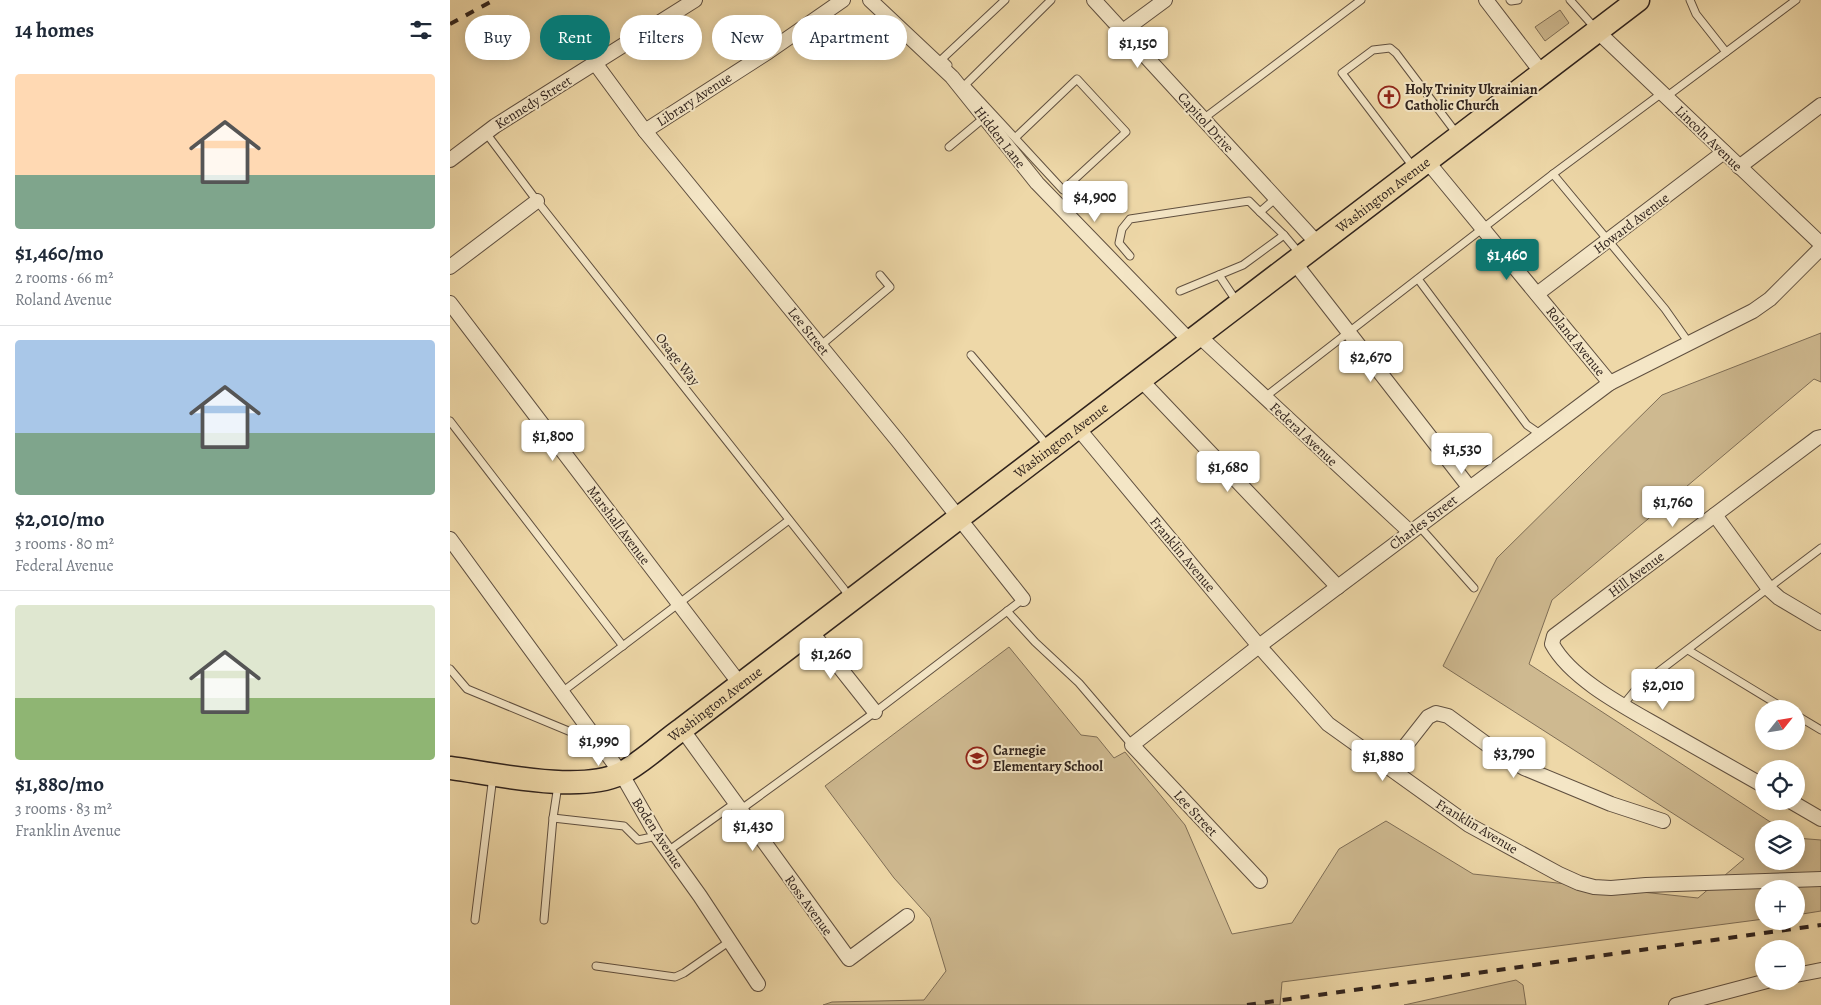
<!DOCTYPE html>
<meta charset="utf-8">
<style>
:root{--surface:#fff;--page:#f2f2f3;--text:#1f2937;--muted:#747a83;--line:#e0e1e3;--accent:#0f766e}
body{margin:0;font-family:Alegreya,serif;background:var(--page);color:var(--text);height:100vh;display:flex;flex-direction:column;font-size:19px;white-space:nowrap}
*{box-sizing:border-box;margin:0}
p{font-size:16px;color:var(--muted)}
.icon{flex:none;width:28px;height:28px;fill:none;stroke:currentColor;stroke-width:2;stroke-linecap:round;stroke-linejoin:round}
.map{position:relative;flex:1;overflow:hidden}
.details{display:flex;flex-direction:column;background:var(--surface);width:450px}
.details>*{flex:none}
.banner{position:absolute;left:15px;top:15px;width:475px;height:45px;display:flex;gap:10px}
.needle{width:32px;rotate:60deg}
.buttons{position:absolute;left:1305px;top:700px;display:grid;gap:10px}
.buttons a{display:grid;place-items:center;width:50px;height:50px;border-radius:50%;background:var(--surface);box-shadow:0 2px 12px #0003;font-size:25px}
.price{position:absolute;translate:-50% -42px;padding:0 11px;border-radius:5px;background:#fff;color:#222;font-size:16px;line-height:32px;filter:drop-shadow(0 1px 2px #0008)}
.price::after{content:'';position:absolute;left:50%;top:30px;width:15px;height:11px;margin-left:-8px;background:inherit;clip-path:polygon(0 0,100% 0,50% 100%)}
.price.on{background:var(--accent);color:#fff}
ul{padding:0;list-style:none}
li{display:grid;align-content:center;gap:10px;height:265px;padding:0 15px}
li+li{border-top:1px solid var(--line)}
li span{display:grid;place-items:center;height:155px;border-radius:5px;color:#555}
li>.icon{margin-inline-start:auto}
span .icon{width:90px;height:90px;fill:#fffc;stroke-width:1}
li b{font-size:21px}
h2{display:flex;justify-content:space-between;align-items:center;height:60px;padding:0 15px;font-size:21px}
.tag{padding:0 18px;border-radius:22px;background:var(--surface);box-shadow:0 2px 12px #0003;font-size:18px;line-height:45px}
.tag.on{background:var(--accent);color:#fff}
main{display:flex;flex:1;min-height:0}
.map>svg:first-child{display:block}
.green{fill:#ceb990;stroke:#7f6e56}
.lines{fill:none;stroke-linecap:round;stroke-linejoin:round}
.lane-casing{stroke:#605040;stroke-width:9}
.street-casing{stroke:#605040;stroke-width:16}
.primary-casing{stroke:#30231d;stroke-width:25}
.lane{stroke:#f4e6c6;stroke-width:7}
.street{stroke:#f4e6c6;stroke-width:14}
.primary{stroke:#eed8a8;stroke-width:22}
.rail{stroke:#30231d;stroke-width:4;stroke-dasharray:9 9;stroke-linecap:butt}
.labels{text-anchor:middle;stroke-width:4;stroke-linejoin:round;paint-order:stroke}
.poi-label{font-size:14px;font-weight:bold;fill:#30231d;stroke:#f4e6c6;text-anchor:start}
.street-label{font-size:14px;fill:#30231d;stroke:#f4e6c6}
</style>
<main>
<section class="details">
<h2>14 homes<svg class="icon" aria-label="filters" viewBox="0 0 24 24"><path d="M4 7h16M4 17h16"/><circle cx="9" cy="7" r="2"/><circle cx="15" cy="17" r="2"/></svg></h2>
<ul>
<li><span style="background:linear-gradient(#ffd9b3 65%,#7fa58c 0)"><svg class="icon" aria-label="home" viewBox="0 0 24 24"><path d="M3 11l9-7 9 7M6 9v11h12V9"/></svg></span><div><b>$1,460/mo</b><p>2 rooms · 66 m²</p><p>Roland Avenue</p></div></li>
<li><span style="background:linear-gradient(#a9c7e8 60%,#7fa58c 0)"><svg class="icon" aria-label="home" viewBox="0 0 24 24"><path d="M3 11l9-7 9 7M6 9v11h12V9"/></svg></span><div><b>$2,010/mo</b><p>3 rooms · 80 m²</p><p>Federal Avenue</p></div></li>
<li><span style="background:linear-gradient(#dfe7d0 60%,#8fb573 0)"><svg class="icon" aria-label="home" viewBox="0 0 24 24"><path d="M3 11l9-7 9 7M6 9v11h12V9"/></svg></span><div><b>$1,880/mo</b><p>3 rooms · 83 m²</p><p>Franklin Avenue</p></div></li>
</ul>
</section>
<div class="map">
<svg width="1371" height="1005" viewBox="0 0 1371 1005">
<rect width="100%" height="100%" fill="#eed8a8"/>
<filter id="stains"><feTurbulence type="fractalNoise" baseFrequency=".004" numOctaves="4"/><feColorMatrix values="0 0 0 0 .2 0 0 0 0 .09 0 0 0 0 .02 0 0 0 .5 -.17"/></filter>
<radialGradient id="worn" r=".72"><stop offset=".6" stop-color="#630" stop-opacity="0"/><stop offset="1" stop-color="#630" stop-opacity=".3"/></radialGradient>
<g class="green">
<path d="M 1110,10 L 1119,23 L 1095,41 L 1085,27 Z"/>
<path d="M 1371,333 L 1371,382 L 1364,379 L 1102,600 L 1079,664 L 1331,829 L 1314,829 L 1314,861 L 1346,861 L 1346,838 L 1371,840 L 1371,911 L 1346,915 L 1346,889 L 1314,889 L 1314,919 L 832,982 L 830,1005 L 373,1005 L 382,1002 L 474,1000 L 496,971 L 480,918 L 444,878 L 375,786 L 559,647 L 631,735 L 647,737 L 664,758 L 675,752 L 735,825 L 782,934 L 842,923 L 889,849 L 936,821 L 1023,874 L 1248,898 L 1294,859 L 993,666 L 1047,558 L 1212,395 Z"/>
<path d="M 1066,980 L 1073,985 L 1076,1005 L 954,1005 Z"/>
</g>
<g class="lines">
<g class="lane-casing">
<g id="lane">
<path d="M 1060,0 L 1061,1 L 1068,0"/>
<path d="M 1120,0 L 1145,28"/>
<path d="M 1240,0 L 1246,14 L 1276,52"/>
<path d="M 498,65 L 492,59 L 555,0"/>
<path d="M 516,84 L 601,0"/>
<path d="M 517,86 L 613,190 L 676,132 L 627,79 L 565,138"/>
<path d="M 1216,97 L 1346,0"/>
<path d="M 753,119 L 911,0"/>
<path d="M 36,133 L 87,201 L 394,589 L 399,597"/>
<path d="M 499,147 L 535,117"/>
<path d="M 964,168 L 892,73 L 923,50 L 940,48 L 946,53 L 1007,134"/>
<path d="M 1103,174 L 1215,309 L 1239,343"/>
<path d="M 834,235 L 850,254"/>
<path d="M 680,256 L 669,243 L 672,229 L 680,219 L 799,201 L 810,212 L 826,198"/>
<path d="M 769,275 L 787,302"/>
<path d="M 968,279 L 1077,425 L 1090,434"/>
<path d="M 730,291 L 793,265 L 834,235 L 810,212"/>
<path d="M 370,346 L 440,287 L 430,275"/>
<path d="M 521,355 L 598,446"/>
<path d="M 815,397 L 1103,174 L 1212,93"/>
<path d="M 0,421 L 173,646"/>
<path d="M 969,526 L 1024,588"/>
<path d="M 557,611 L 585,642 L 629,683 L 682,745"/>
<path d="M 1238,650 L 1335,709"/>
<path d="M 0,669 L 17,689 L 145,742"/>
<path d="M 112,692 L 339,520"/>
<path d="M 1173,705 L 1187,688 L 1371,548"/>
<path d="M 1346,715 L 1371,730"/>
<path d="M 290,810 L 425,712 L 573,599"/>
<path d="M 103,818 L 174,826 L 188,840 L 207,836"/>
<path d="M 218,851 L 285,803"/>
<path d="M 25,920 L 43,776"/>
<path d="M 94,920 L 103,818 L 108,785"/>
<path d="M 146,966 L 225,977 L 234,973 L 280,941"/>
</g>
</g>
<g class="street-casing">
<g id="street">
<path d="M 420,0 L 502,77 L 587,183 L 740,341"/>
<path d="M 644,0 L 868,244"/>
<path d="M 1036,0 L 1092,73"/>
<path d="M 673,31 L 715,0"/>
<path d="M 1147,31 L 1371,244"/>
<path d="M 145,63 L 195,131 L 448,441 L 573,599"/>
<path d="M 195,131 L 318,52 L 393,0"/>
<path d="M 0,160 L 45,126 L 245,0"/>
<path d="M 977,161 L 1160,383"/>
<path d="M 1289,167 L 1371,105"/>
<path d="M 844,262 L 1019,487"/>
<path d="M 0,267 L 87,201"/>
<path d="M 1087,294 L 1274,152"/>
<path d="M 0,303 L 290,684"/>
<path d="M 748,335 L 960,532"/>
<path d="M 690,379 L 888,587"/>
<path d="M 627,427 L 809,646 L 878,724 L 1019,825 L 1109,874 L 1129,883 L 1144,887 L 1161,888 L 1196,885 L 1371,879"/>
<path d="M 1265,515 L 1319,589 L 1329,598 L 1371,623"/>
<path d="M 0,539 L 171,773 L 207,836 L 250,896 L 308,984"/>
<path d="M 360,630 L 425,712"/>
<path d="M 232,729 L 399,959 L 457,916"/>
<path d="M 938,768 L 978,717 L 986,713 L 998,716 L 1050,754 L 1074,768 L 1161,804 L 1213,821"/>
<path d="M 1314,786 C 1282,768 1249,749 1217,731 C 1181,710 1122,681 1102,644 L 1104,636 L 1367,438 L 1371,437"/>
<path d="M 1340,801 L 1371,819"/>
<path d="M 810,881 L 682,745 L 809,646 L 1160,383 L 1303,311 L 1320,299 L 1371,248"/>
<path d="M 1346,975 L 1371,970"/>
<path d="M 1226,1005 L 1317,981"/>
</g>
</g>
<g class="primary-casing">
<g id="primary">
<path id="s1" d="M 0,768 C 45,774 129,793 170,774 C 192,763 212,743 232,729 L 1188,0"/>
</g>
</g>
<use href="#lane" class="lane"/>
<use href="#street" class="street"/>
<use href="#primary" class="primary"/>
<g class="rail">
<path d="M 0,24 L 44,0"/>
<path d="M 797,1005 L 1371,925"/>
</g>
</g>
<defs>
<g id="church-ring" transform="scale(1.125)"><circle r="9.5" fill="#f4e6c6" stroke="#8f2418" stroke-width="1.5"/><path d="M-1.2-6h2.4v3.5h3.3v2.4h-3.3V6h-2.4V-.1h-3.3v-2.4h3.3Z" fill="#8f2418"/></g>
<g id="school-ring" transform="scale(1.125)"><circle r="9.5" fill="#f4e6c6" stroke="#8f2418" stroke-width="1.5"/><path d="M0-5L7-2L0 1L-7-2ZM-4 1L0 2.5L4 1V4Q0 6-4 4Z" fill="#8f2418"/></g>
</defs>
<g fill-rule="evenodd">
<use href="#church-ring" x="939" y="97"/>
<use href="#school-ring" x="527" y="758"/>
</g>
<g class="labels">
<g class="poi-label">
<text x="955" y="94">Holy Trinity Ukrainian<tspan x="955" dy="16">Catholic Church</tspan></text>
<text x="543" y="755">Carnegie<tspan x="543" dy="16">Elementary School</tspan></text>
</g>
<g class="street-label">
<text transform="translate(244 99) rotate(-33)" y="5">Library Avenue</text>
<text transform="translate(83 102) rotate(-32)" y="5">Kennedy Street</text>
<text transform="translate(756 122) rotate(48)" y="5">Capitol Drive</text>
<text transform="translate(550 137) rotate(52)" y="5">Hidden Lane</text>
<text transform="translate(1259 138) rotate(44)" y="5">Lincoln Avenue</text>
<text dy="5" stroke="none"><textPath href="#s1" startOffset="1130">Washington Avenue</textPath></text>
<text transform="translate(1181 223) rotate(-37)" y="5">Howard Avenue</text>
<text transform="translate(359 331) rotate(51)" y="5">Lee Street</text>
<text transform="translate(1126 341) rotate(51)" y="5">Roland Avenue</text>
<text transform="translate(228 359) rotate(52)" y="5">Osage Way</text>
<text transform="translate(854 434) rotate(43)" y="5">Federal Avenue</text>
<text dy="5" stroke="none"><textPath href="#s1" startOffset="725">Washington Avenue</textPath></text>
<text transform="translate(973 522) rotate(-37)" y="5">Charles Street</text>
<text transform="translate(169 525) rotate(53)" y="5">Marshall Avenue</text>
<text transform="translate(733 554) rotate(50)" y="5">Franklin Avenue</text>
<text transform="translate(1186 574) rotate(-37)" y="5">Hill Avenue</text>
<text dy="5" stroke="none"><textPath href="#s1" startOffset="290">Washington Avenue</textPath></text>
<text transform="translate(746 813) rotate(47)" y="5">Lee Street</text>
<text transform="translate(1027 826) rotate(31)" y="5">Franklin Avenue</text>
<text transform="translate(208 833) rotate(57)" y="5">Boden Avenue</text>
<text transform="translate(359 905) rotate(54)" y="5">Ross Avenue</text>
</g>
</g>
<rect width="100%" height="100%" filter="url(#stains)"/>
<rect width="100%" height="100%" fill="url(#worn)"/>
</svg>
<div class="buttons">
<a><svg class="needle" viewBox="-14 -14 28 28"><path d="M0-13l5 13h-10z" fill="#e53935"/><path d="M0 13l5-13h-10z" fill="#747a83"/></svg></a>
<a><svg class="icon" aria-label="locate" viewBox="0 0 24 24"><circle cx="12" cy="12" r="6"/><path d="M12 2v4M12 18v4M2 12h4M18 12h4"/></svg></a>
<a><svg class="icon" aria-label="layers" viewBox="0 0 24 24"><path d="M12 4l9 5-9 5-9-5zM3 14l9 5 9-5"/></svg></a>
<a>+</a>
<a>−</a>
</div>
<b class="price" style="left:688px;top:69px">$1,150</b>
<b class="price" style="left:645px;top:223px">$4,900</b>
<b class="price on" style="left:1057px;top:281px">$1,460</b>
<b class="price" style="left:921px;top:383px">$2,670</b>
<b class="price" style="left:103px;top:462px">$1,800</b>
<b class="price" style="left:1012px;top:475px">$1,530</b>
<b class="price" style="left:778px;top:493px">$1,680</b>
<b class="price" style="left:1223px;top:528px">$1,760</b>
<b class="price" style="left:381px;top:680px">$1,260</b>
<b class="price" style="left:1213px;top:711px">$2,010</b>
<b class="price" style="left:149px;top:767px">$1,990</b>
<b class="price" style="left:1064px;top:779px">$3,790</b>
<b class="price" style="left:933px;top:782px">$1,880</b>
<b class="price" style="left:303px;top:852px">$1,430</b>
<div class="banner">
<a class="tag">Buy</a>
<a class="tag on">Rent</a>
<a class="tag">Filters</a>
<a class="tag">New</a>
<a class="tag">Apartment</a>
</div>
</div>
</main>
